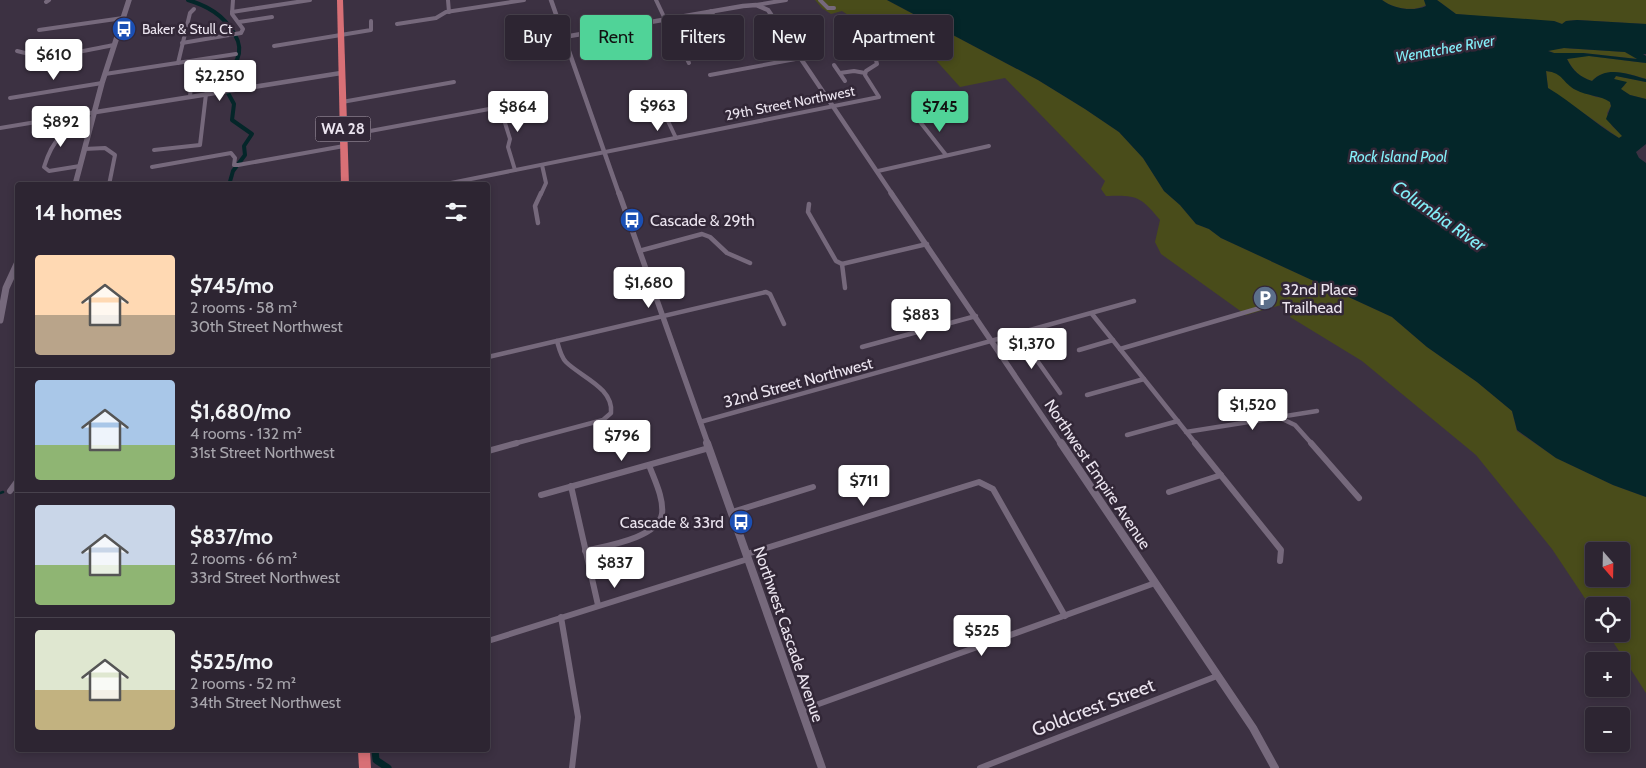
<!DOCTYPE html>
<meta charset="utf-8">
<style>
:root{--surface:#2d2532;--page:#352d3a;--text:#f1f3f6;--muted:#a7a5ac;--line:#48424d;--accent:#50d398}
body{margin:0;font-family:Cabin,sans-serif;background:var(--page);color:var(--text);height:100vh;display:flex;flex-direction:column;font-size:19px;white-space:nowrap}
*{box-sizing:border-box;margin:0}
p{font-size:16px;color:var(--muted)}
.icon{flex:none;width:28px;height:28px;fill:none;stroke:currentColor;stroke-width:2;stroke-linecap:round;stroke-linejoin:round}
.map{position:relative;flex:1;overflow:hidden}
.drawer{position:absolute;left:15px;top:182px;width:475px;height:570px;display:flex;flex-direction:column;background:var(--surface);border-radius:5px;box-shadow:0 2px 8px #0003,0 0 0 1px var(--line)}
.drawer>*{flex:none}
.guide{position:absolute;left:505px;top:15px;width:475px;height:45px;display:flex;gap:10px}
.needle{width:32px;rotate:160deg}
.controls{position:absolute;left:1585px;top:542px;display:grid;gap:10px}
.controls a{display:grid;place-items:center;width:45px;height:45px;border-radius:5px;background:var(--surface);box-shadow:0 2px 8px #0003,0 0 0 1px var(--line);font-size:25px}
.price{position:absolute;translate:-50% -42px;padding:0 11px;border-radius:5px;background:#fff;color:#222;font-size:16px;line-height:32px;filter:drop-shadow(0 1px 2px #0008)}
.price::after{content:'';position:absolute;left:50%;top:30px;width:15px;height:11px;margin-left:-8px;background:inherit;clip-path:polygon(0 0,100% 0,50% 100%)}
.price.current{background:var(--accent);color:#111}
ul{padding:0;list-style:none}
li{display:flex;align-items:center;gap:15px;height:125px;padding:0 20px}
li+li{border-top:1px solid var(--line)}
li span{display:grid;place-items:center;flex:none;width:140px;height:100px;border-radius:5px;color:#555}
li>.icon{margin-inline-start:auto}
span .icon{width:60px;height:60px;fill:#fffc;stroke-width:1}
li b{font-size:21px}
h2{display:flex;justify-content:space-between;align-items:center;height:60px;padding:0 20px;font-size:21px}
.tag{padding:0 18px;border-radius:5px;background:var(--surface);box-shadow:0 2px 8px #0003,0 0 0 1px var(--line);font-size:18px;line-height:45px}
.tag.current{background:var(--accent);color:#111}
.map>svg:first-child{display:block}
.green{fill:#494c1a;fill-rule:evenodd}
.water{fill:#042629;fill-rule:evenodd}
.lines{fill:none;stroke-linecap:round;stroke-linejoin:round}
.stream{stroke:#042629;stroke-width:2.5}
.canal-far1{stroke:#042629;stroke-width:4}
.canal{stroke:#042629;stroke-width:7}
.minor-far2{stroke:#76697c;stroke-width:4}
.minor-far1{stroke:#76697c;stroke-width:4.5}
.minor{stroke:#76697c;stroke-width:6}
.tertiary-far2{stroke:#76697c;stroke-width:4.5}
.tertiary-far1{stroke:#76697c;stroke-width:5.5}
.tertiary{stroke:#76697c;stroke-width:8}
.secondary-far1{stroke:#76697c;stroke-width:5.5}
.secondary{stroke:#76697c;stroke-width:7}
.trunk{fill:#d87076;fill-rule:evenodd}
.labels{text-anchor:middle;stroke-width:5;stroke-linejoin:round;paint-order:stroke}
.far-poi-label{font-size:14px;fill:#ebe4ef;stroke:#322737;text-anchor:start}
.far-street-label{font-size:14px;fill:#ebe4ef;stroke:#322737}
.far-water-label{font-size:15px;font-style:italic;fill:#83eff9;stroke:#322737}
.shield{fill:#322737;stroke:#b4abb8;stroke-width:1}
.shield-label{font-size:15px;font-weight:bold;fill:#ebe4ef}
.poi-label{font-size:16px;fill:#ebe4ef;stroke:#322737;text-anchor:start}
.street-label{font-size:16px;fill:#ebe4ef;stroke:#322737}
.water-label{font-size:18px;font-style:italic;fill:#83eff9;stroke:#322737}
.near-street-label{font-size:19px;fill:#ebe4ef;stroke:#322737}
</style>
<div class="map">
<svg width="1646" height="768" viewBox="0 0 1646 768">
<rect width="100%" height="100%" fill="#3c3142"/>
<g class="green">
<path d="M 815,0 L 887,0 L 1038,80 L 1085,109 L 1119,132 L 1143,158 L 1164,191 L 1180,205 L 1196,224 L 1209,229 L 1221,238 L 1392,317 L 1427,347 L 1477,382 L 1512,411 L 1517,431 L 1556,458 L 1613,485 L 1646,497 L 1646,693 L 1608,634 L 1621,634 L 1621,606 L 1594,606 L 1594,612 L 1552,549 L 1476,455 L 1362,361 L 1290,317 L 1291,315 L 1281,305 L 1246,315 L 1161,254 L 1155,242 L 1160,220 C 1140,196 1137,195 1106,196 L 1101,189 L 1105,181 L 1005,78 L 960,87 L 933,57 L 938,55 L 909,35 L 907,36 L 894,27 L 877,34 L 842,11 L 831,14 L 822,8 ZM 1594,551 L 1621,551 L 1621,579 L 1594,579 Z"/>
<path d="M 1382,0 L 1424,0 L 1426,5 C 1413,12 1394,9 1382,0 Z"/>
<path d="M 1437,0 L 1646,0 L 1646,24 L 1577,20 L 1566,21 L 1562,24 L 1554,21 L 1531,21 L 1456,14 Z"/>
<path d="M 1564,48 L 1625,52 L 1638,59 L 1583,53 L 1554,53 L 1547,50 Z"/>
<path d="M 1577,56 L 1589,56 L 1646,63 L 1646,79 C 1629,74 1606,66 1592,81 C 1579,77 1573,70 1567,59 Z"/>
<path d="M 1546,71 L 1558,73 L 1574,89 L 1596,97 L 1604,98 L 1610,102 L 1611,106 L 1607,113 L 1612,126 L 1623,136 L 1619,138 L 1548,88 Z"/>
<path d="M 1616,76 L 1646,82 L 1646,99 L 1630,95 L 1620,89 L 1625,85 L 1614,79 Z"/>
</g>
<path class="water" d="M 887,0 L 1382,0 C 1394,9 1413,12 1426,6 L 1424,0 L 1437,0 L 1456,14 L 1554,21 L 1562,24 L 1566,21 L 1577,20 L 1646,24 L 1646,54 L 1643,54 L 1646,56 L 1646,63 L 1589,56 L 1567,59 C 1573,71 1580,77 1592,81 C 1607,65 1628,74 1646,79 L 1646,82 L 1616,76 L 1614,79 L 1627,82 L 1621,89 L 1630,95 L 1646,99 L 1646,144 L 1636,152 L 1639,158 L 1646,163 L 1646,497 L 1613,485 L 1556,458 L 1517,430 L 1512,411 L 1477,382 L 1427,347 L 1392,317 L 1221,238 L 1209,229 L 1196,224 L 1180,205 L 1164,191 L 1143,158 L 1119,132 L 1085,109 L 1038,80 ZM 1564,48 L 1625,52 L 1637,59 L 1583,53 L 1554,53 L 1548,51 ZM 1546,71 C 1564,73 1562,83 1576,90 C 1587,96 1600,95 1610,102 L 1611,106 L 1606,119 L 1622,136 L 1619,138 C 1594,123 1573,103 1548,88 Z"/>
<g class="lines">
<path class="stream" d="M 0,493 L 3,492"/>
<g class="canal-far1">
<path d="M 188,0 C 208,6 223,15 234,33"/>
<path d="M 226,89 L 222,80 C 234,67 246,53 235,35"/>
<path d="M 228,93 L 234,104 L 232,120 L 252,134 L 244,146 L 245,155 L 233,171 L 229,185"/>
</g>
<path class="canal" d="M 375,750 L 376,760 L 388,768"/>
<g class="minor-far2">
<path d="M 448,0 L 449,12"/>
<path d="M 656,0 L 665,19"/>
<path d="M 820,0 L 828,8 L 834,8"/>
<path d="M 46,2 L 49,0"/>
<path d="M 756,5 L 786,0"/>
<path d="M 711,11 L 731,47"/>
<path d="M 232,12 L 310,0"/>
<path d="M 667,19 L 689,63"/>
<path d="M 239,22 L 272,17"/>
<path d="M 397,24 L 436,18 L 446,12 L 524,0"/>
<path d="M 39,30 L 123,18"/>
<path d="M 182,43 L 241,33 L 243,29 L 232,14 L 233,0"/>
<path d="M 274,46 L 371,30 L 371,21"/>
<path d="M 17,51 C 50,60 81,51 114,45"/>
<path d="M 178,63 L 190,13 L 194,9"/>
<path d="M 834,65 L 845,81"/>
<path d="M 840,73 L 854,71 L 865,73"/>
<path d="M 105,74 L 236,54"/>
<path d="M 710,75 L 801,58"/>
<path d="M 633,95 L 650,94 L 657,98 L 676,138"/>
<path d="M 190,97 L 191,85"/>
<path d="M 10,98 L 102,83"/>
<path d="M 342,102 L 454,82"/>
<path d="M 937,112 L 917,118 L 946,155"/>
<path d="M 0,128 L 96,112"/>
<path d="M 343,136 L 500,107 L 510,139 L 508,147 L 515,170"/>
<path d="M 84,149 L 105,148 L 115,155 L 109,185"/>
<path d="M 154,150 L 200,145 L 206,94"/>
<path d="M 80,166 L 49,171 L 44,167 C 53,138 61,132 91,126"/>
<path d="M 152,167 L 231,153 L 235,158 L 234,165 L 238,165 L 344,146"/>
<path d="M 878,171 L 989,146"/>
<path d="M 441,185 L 879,97 L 865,75 L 866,71 L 877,64 L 876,60 L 853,44"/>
<path d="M 541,194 L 546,183 L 542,165"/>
</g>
<g class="minor-far1">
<path d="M 809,204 L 808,212 L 836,261 L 842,264 L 927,244"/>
<path d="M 538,223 L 535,206 L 541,193"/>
<path d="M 639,251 L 702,234 L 710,237 L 727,253 L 750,263"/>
<path d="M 842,264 L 845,288"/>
<path d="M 1092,314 L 1196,444"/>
<path d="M 1019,335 L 1060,393"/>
<path d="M 862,347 L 976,316"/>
<path d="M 1120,349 L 1260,308"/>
<path d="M 1079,350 L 1113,340"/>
<path d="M 488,357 L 766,292 L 770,294 L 784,324"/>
<path d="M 1087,395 L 1144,379"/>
<path d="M 1278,417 L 1295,425 L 1312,444"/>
<path d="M 700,422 L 1134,301"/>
<path d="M 1186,432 L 1317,411"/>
<path d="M 1127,435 L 1178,421"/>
<path d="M 513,444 L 603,420 L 611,413 C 614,388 581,377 566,362 C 561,357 559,348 557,341"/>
</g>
<g class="minor">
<path d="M 1195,443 L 1281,550 L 1280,561"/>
<path d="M 1311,443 L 1359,498"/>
<path d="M 488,451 L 517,443"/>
<path d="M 571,486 L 598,605"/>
<path d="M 10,491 L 18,480"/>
<path d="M 1169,492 L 1221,475"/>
<path d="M 541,495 L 709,448"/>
<path d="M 732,512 L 813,487"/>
<path d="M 585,551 C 605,546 658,538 662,514 C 664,498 654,479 649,465"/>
<path d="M 747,554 L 979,482 L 993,489 L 1065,616"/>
<path d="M 561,617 L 578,717 L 572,768"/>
<path d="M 488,641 L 748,559"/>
<path d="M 802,710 L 1155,583"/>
<path d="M 980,768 L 1217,676"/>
</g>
<g class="tertiary-far2">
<path d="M 551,0 L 619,194"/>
<path d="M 564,37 L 743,6 L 756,5 L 768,10 L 892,194"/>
<path d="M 96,112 L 341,73"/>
</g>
<g class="tertiary-far1">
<path d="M 619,193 L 708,444"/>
<path d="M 891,193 L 1061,444"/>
</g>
<g class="tertiary">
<path d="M 707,443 L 822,768"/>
<path d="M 1061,443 L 1253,728 L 1275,768"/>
</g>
<path class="secondary-far1" d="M 75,185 L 102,83 L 129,0"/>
<path class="secondary" d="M 0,320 L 6,288 L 18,262"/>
<g class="trunk">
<path d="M 337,0 L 343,0 L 349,185 L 341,185 Z"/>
<path d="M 358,750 L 370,750 L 371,768 L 359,768 Z"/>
</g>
</g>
<defs>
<g id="bus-disc" transform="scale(1.25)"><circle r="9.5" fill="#1a4fb4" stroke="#322737"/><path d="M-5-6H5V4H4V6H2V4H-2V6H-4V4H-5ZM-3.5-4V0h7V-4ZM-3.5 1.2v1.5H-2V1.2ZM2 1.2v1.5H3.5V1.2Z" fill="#fff"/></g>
<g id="parking-disc" transform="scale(1.25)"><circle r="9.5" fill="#5c6f8a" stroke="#322737"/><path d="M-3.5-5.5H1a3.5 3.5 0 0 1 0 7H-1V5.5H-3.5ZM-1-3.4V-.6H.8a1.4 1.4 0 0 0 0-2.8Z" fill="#fff"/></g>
</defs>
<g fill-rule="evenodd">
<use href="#bus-disc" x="124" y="29"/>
<use href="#bus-disc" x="632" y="220"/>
<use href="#parking-disc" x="1265" y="298"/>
<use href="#bus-disc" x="741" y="522"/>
</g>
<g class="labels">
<g class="far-poi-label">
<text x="142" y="34">Baker &amp; Stull Ct</text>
</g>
<g class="far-street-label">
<text transform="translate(790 103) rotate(-11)" y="5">29th Street Northwest</text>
</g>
<g class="far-water-label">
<text transform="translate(1445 49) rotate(-10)" y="5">Wenatchee River</text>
<text x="1398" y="162">Rock Island Pool</text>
</g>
<rect class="shield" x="315.5" y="116.5" width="55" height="25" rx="4"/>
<g class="shield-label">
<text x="343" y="134">WA 28</text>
</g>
<g class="poi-label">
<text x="650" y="226">Cascade &amp; 29th</text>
<text x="1282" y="295">32nd Place<tspan x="1282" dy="18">Trailhead</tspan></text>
<text x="724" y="528" text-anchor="end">Cascade &amp; 33rd</text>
</g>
<g class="street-label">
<text transform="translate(798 382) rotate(-15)" y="6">32nd Street Northwest</text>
<text transform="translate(1098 474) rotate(56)" y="6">Northwest Empire Avenue</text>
<text transform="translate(789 634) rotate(71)" y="6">Northwest Cascade Avenue</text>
</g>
<g class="water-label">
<text transform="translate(1439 216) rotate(35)" y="6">Columbia River</text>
</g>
<g class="near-street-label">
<text transform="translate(1093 707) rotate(-21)" y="7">Goldcrest Street</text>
</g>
</g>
</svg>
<div class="controls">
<a><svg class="needle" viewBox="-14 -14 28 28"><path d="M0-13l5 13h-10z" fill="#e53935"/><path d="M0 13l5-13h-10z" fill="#a7a5ac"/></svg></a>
<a><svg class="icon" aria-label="locate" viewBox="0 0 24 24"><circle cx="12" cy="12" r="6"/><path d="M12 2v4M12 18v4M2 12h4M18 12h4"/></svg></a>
<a>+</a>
<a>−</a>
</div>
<b class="price" style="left:54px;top:81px">$610</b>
<b class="price" style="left:220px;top:102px">$2,250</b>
<b class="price" style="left:658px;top:132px">$963</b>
<b class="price" style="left:518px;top:133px">$864</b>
<b class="price current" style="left:940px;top:133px">$745</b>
<b class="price" style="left:61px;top:148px">$892</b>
<b class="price" style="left:649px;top:309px">$1,680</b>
<b class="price" style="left:921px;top:341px">$883</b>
<b class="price" style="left:1032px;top:370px">$1,370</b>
<b class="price" style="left:1253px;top:431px">$1,520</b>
<b class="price" style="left:622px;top:462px">$796</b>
<b class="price" style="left:864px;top:507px">$711</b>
<b class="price" style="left:615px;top:589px">$837</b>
<b class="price" style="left:982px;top:657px">$525</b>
<div class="guide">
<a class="tag">Buy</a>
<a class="tag current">Rent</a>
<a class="tag">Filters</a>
<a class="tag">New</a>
<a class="tag">Apartment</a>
</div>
<section class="drawer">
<h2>14 homes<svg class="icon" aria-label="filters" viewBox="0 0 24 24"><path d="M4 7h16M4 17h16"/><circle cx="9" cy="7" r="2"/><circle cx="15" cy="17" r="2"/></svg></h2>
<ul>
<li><span style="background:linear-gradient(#ffd9b3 60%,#b9a48a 0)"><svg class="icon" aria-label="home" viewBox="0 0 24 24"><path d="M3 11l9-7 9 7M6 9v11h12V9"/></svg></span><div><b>$745/mo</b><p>2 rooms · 58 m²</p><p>30th Street Northwest</p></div></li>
<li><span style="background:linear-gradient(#a9c7e8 65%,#8fb573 0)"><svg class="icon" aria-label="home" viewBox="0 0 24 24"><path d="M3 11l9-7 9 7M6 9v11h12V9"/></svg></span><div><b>$1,680/mo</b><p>4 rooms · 132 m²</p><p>31st Street Northwest</p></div></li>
<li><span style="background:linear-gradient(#c9d6e8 60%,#8fb573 0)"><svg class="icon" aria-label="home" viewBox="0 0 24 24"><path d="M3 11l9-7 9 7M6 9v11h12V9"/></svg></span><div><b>$837/mo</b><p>2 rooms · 66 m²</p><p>33rd Street Northwest</p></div></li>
<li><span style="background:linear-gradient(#dfe7d0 60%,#c2b280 0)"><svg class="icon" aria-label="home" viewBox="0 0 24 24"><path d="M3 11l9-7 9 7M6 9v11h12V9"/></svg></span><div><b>$525/mo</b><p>2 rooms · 52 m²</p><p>34th Street Northwest</p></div></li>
</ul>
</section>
</div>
